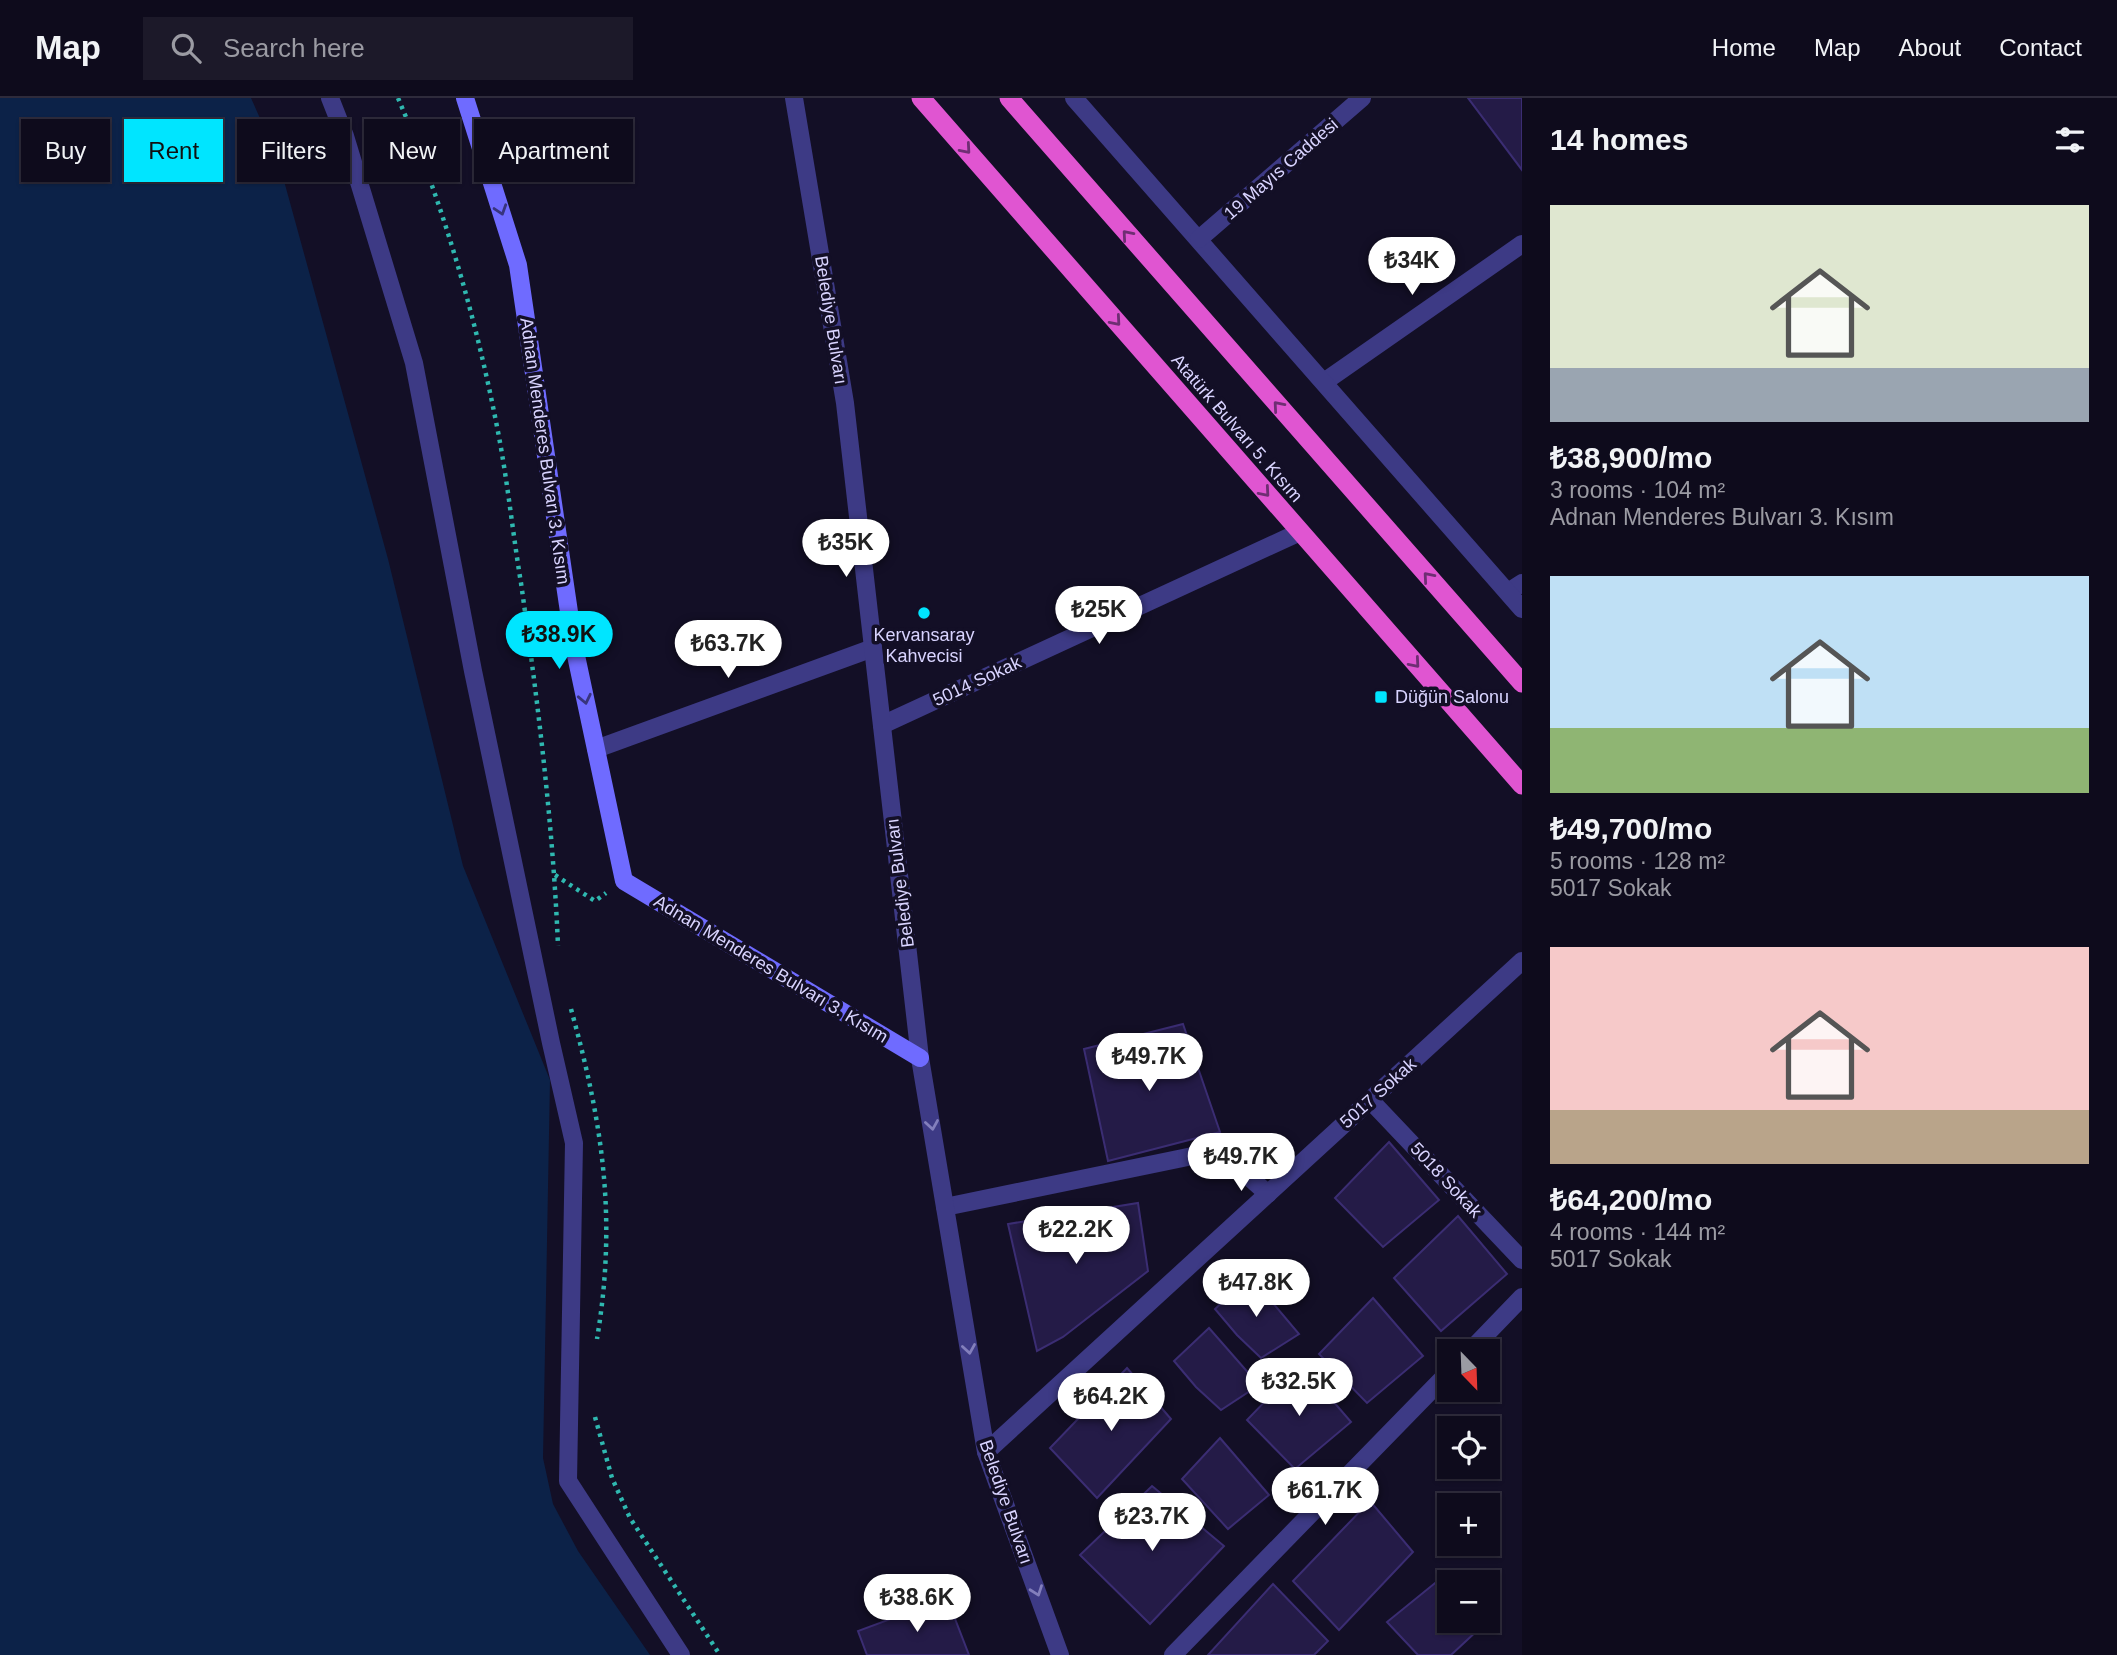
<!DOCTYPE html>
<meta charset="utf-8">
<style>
:root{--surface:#0e0b1c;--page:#1c1929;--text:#f1f3f6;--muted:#9b9ba3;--line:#2e2b3b;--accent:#00e5ff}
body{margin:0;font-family:Helvetica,sans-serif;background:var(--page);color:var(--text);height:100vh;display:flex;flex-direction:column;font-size:26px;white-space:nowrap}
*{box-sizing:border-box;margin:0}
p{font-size:23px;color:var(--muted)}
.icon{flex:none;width:38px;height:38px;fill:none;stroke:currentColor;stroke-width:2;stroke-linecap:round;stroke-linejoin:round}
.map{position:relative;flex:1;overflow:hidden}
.side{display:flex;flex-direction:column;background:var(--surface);width:595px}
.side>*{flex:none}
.hud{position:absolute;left:21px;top:21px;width:665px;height:63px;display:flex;gap:14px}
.needle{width:46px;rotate:157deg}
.tools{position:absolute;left:1437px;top:1241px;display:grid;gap:14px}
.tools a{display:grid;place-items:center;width:63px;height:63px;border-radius:0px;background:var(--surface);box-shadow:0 2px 5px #0004,0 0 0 2px var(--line);font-size:35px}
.price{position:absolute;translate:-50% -60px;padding:0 16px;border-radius:24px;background:#fff;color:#222;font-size:23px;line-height:46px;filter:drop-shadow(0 2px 4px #0008)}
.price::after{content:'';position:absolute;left:50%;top:42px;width:21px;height:16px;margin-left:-10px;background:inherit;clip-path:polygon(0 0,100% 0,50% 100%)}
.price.on{background:var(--accent);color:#111}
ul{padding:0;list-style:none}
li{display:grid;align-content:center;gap:14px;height:371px;padding:0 28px}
li span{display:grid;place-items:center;height:217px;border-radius:0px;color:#555}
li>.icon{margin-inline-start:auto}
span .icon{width:126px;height:126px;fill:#fffc;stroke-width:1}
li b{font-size:30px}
h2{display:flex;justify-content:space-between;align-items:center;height:84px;padding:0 28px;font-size:30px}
.pill{padding:0 24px;border-radius:0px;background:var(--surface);box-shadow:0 2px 5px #0004,0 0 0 2px var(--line);font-size:24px;line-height:63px}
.pill.on{background:var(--accent);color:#111}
header{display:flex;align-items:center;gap:42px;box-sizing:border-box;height:98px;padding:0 35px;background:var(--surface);border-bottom:2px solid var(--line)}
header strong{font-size:33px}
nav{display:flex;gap:38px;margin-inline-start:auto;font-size:24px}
.search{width:490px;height:63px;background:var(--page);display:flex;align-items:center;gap:18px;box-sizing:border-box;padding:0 24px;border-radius:0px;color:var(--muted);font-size:26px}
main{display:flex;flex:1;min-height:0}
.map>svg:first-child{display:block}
.water{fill:#0c2248}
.building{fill:#241b47;stroke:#3b2d73;stroke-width:2}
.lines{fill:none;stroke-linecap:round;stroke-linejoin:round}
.path{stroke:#2fb8b0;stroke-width:4.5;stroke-dasharray:3.5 5;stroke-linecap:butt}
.pedestrian{stroke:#3d3a85;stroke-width:18}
.minor{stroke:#3d3a85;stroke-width:18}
.tertiary{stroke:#3d3a85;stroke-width:18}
.secondary{stroke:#6f6bff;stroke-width:18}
.trunk{stroke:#e055d1;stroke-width:19}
.oneway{stroke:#6f2e73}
.oneway2{stroke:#38347d}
.oneway3{stroke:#837fbc}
.poi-dot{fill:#00e5ff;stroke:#130f26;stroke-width:2.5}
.labels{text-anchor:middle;stroke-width:7;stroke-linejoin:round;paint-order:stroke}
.street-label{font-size:18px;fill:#d9d4ff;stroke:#130f26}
.poi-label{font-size:18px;fill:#d9d4ff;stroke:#130f26}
</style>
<header>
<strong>Map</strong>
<div class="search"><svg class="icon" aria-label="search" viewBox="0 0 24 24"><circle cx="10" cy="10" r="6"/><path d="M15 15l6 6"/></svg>Search here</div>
<nav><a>Home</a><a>Map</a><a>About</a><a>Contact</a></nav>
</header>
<main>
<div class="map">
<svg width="1522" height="1557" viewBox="0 0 1522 1557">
<rect width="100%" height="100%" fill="#130f26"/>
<path class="water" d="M 0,0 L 251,0 L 278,61 L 388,461 L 463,768 L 550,982 L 543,1360 L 553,1406 L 578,1453 L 650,1557 L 0,1557 Z"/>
<g class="building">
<path d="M 1468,0 L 1522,0 L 1522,72 Z"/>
<path d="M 1183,926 L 1220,1034 L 1108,1063 L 1084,951 Z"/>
<path d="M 1389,1044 L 1439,1102 L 1383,1149 L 1335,1100 Z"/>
<path d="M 1138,1105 L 1148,1173 L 1063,1239 L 1037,1253 L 1008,1126 Z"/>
<path d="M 1458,1118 L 1507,1176 L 1441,1233 L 1394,1180 Z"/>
<path d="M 1250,1178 L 1299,1236 L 1261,1260 L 1237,1237 L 1215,1211 Z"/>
<path d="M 1373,1200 L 1423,1258 L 1367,1305 L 1319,1256 Z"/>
<path d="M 1209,1230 L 1259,1287 L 1221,1312 L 1196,1289 L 1174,1263 Z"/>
<path d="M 1301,1266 L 1351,1324 L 1295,1371 L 1247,1322 Z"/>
<path d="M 1127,1270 L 1171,1321 L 1097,1400 L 1050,1350 Z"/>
<path d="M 1220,1340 L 1269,1397 L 1228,1431 L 1182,1381 Z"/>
<path d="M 1152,1388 L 1224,1448 L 1150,1526 L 1080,1457 Z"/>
<path d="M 1370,1403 L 1413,1454 L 1339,1532 L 1293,1483 Z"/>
<path d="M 1445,1477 L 1453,1484 L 1449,1484 L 1449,1522 L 1488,1522 L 1488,1513 L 1493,1518 L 1451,1557 L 1418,1557 L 1387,1524 Z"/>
<path d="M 1273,1486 L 1328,1543 L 1314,1557 L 1208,1557 Z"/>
<path d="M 947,1500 L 969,1557 L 867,1557 L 858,1533 Z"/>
</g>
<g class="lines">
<g class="path">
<path d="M 398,0 C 444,108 477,223 499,339 C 508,387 513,437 521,485 C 538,605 553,727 558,848"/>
<path d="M 555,777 L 595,803 L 606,795"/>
<path d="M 571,911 C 603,1027 617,1121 597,1241"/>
<path d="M 595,1319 L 612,1380 L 630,1420 L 720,1557"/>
</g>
<path class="pedestrian" d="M 330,0 L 345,38 L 414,265 L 473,573 L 551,945 L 574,1045 L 568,1383 L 681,1557"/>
<g class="minor">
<path d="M 1324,284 L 1522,146"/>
<path d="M 1508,494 L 1522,485"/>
<path d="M 882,627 L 1300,434"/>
<path d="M 596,651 L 873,550"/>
<path d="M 1370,1002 L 1522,1162"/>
<path d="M 945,1109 L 1212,1054 L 1227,1059 L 1268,1096"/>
<path d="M 1470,1253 L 1522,1199"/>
<path d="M 986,1354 L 1522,863"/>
<path d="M 1173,1557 L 1449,1274"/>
</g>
<g class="tertiary">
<path d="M 794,0 L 845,305 L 920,960 L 986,1354 L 1060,1557"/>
<path d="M 1074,0 L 1522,511"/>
<path d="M 1199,141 L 1362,0"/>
</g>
<path class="secondary" d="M 465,0 L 518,167 L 574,548 L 624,783 L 920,960"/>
<g class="trunk">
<path d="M 921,0 L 1522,687"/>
<path d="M 1009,0 L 1522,585"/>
</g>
</g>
<defs><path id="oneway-chevron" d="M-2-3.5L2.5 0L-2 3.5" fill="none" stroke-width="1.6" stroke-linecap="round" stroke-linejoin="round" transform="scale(1.75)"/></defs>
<g class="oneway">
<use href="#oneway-chevron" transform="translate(966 51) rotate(49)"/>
<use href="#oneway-chevron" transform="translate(1127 137) rotate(-131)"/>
<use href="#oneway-chevron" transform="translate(1116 223) rotate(49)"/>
<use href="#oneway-chevron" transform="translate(1278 308) rotate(-131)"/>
<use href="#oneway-chevron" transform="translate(1265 394) rotate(49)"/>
<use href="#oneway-chevron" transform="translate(1428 479) rotate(-131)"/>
<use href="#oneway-chevron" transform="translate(1415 565) rotate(49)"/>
</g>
<g class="oneway2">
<use href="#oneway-chevron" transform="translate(501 112) rotate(72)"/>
<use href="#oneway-chevron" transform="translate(585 601) rotate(78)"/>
</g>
<g class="oneway3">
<use href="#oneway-chevron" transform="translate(932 1027) rotate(81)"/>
<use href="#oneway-chevron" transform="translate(969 1251) rotate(81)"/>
<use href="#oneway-chevron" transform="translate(1037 1493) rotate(70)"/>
</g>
<g class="poi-dot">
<circle cx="924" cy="515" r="7"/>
<rect x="1374" y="592" width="14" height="14" rx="3.5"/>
</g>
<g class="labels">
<g class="street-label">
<text transform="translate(1281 71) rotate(-41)" y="6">19 Mayıs Caddesi</text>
<text transform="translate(831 222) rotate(81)" y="6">Belediye Bulvarı</text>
<text transform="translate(1237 330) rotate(49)" y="6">Atatürk Bulvarı 5. Kısım</text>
<text transform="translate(545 353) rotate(82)" y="6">Adnan Menderes Bulvarı 3. Kısım</text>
<text transform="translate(977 583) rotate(-25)" y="6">5014 Sokak</text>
<text transform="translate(900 785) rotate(-97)" y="6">Belediye Bulvarı</text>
<text transform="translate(771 871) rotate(31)" y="6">Adnan Menderes Bulvarı 3. Kısım</text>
<text transform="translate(1378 995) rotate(-42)" y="6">5017 Sokak</text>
<text transform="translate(1446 1082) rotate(47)" y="6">5018 Sokak</text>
<text transform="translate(1006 1404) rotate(71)" y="6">Belediye Bulvarı</text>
</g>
<g class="poi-label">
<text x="924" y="543">Kervansaray<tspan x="924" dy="21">Kahvecisi</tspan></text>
<text x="1395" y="605" text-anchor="start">Düğün Salonu</text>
</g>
</g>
</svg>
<div class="tools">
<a><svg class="needle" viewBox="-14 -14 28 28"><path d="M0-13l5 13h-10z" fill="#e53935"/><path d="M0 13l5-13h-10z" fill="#9b9ba3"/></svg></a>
<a><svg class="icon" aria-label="locate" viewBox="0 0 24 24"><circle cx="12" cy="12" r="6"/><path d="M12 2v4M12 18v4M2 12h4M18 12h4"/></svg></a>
<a>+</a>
<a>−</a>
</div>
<b class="price" style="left:1412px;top:199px">₺34K</b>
<b class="price" style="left:846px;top:481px">₺35K</b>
<b class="price" style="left:1099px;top:548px">₺25K</b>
<b class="price on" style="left:559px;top:573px">₺38.9K</b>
<b class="price" style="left:728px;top:582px">₺63.7K</b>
<b class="price" style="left:1149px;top:995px">₺49.7K</b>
<b class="price" style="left:1241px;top:1095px">₺49.7K</b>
<b class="price" style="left:1076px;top:1168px">₺22.2K</b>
<b class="price" style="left:1256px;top:1221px">₺47.8K</b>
<b class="price" style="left:1299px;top:1320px">₺32.5K</b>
<b class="price" style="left:1111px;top:1335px">₺64.2K</b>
<b class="price" style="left:1325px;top:1429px">₺61.7K</b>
<b class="price" style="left:1152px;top:1455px">₺23.7K</b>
<b class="price" style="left:917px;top:1536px">₺38.6K</b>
<div class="hud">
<a class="pill">Buy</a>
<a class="pill on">Rent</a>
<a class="pill">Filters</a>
<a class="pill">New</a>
<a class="pill">Apartment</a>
</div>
</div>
<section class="side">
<h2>14 homes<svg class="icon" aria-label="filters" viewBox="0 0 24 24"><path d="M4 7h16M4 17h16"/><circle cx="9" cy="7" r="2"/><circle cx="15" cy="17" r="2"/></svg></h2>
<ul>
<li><span style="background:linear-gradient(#dfe7d0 75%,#9aa5b1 0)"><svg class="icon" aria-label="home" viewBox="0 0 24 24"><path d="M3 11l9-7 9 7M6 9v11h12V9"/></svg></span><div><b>₺38,900/mo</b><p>3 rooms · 104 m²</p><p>Adnan Menderes Bulvarı 3. Kısım</p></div></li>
<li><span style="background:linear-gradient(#bfe0f5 70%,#8fb573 0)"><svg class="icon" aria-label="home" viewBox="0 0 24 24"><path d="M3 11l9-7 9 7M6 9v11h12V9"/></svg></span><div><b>₺49,700/mo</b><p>5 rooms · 128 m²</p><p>5017 Sokak</p></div></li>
<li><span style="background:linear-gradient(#f6c9c9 75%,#b9a48a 0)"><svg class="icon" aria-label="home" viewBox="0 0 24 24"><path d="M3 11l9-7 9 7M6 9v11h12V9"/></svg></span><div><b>₺64,200/mo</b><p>4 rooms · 144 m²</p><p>5017 Sokak</p></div></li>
</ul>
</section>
</main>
